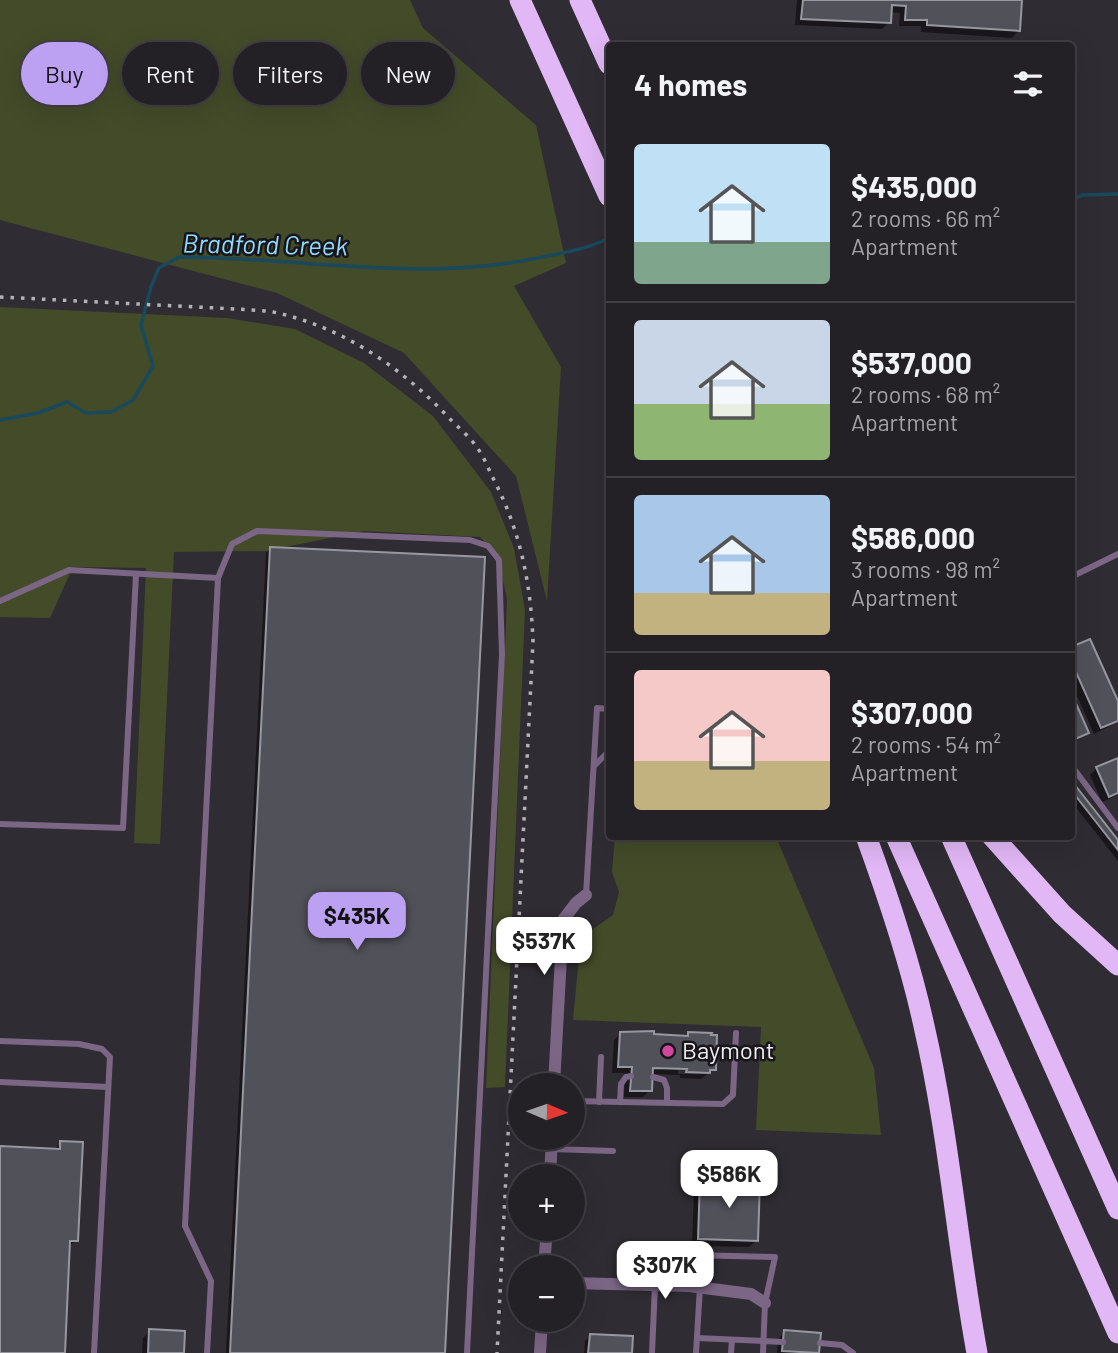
<!DOCTYPE html>
<meta charset="utf-8">
<style>
:root{--surface:#242126;--page:#302e32;--text:#f1f3f6;--muted:#a3a3a7;--line:#413e43;--accent:#bca0f2}
body{margin:0;font-family:Barlow,sans-serif;background:var(--page);color:var(--text);height:100vh;display:flex;flex-direction:column;font-size:26px;white-space:nowrap}
*{box-sizing:border-box;margin:0}
p{font-size:23px;color:var(--muted)}
.icon{flex:none;width:38px;height:38px;fill:none;stroke:currentColor;stroke-width:2;stroke-linecap:round;stroke-linejoin:round}
.map{position:relative;flex:1;overflow:hidden}
.side{position:absolute;left:606px;top:42px;width:469px;height:798px;display:flex;flex-direction:column;background:var(--surface);border-radius:7px;box-shadow:0 7px 28px #0002,0 0 0 2px var(--line)}
.side>*{flex:none}
.top-card{position:absolute;left:21px;top:42px;width:480px;height:63px;display:flex;gap:14px}
.needle{width:46px;rotate:92deg}
.fabs{position:absolute;left:508px;top:1073px;display:grid;gap:14px}
.fabs a{display:grid;place-items:center;width:77px;height:77px;border-radius:50%;background:var(--surface);box-shadow:0 7px 28px #0002,0 0 0 2px var(--line);font-size:35px}
.price{position:absolute;translate:-50% -60px;padding:0 16px;border-radius:14px;background:#fff;color:#222;font-size:23px;line-height:46px;filter:drop-shadow(0 2px 4px #0008)}
.price::after{content:'';position:absolute;left:50%;top:42px;width:21px;height:16px;margin-left:-10px;background:inherit;clip-path:polygon(0 0,100% 0,50% 100%)}
.price.active{background:var(--accent);color:#111}
ul{padding:0;list-style:none}
li{display:flex;align-items:center;gap:21px;height:175px;padding:0 28px}
li+li{border-top:2px solid var(--line)}
li span{display:grid;place-items:center;flex:none;width:196px;height:140px;border-radius:7px;color:#555}
li>.icon{margin-inline-start:auto}
span .icon{width:84px;height:84px;fill:#fffc;stroke-width:1}
li b{font-size:30px}
h2{display:flex;justify-content:space-between;align-items:center;height:84px;padding:0 28px;font-size:30px}
.tag{padding:0 24px;border-radius:32px;background:var(--surface);box-shadow:0 7px 28px #0002,0 0 0 2px var(--line);font-size:24px;line-height:63px}
.tag.active{background:var(--accent);color:#111}
.map>svg:first-child{display:block}
.green{fill:#434b29}
.shadow{fill:#0007;fill-rule:evenodd}
.lines{fill:none;stroke-linecap:round;stroke-linejoin:round}
.stream{stroke:#19495c;stroke-width:3.5}
.building{fill:#515159;stroke:#9797a0;stroke-width:2}
.service{stroke:#7b6685;stroke-width:6}
.minor{stroke:#7b6685;stroke-width:12}
.motorway{stroke:#e1b7f5;stroke-width:21}
.rail{stroke:#b5b2b7;stroke-width:3.5;stroke-dasharray:3.5 7;stroke-linecap:butt}
.hotel-dot{fill:#d1479c;stroke:#171519;stroke-width:2.5}
.labels{text-anchor:middle;stroke-width:5;stroke-linejoin:round;paint-order:stroke}
.poi-label{font-size:24px;fill:#f0eef2;stroke:#171519;text-anchor:start}
.water-label{font-size:26px;font-style:italic;fill:#8ddafd;stroke:#171519}
</style>
<div class="map">
<svg width="1118" height="1353" viewBox="0 0 1118 1353">
<rect width="100%" height="100%" fill="#302c33"/>
<g class="green">
<path d="M 0,0 L 410,0 L 423,28 L 536,125 L 566,263 L 514,286 L 561,367 L 547,601 L 516,476 L 404,353 L 277,293 L 0,220 Z"/>
<path d="M 0,307 L 227,318 L 295,329 L 364,363 L 433,416 L 491,492 L 514,548 L 525,610 L 505,1087 L 486,1088 L 507,600 L 498,556 L 480,537 L 364,531 L 266,551 L 174,552 L 160,844 L 134,843 L 146,568 L 73,567 L 50,618 L 0,617 Z"/>
<path d="M 615,837 L 776,837 L 874,1068 L 881,1135 L 756,1130 L 761,1027 L 573,1020 L 580,946 L 587,933 L 613,915 L 619,892 L 612,872 Z"/>
</g>
<g class="shadow">
<path d="M 797,0 L 1020,0 L 1018,31 L 1012,38 L 921,32 L 921,26 L 899,26 L 900,13 L 890,12 L 889,22 L 882,29 L 795,25 Z"/>
<path d="M 271,548 L 444,1353 L 226,1353 L 266,553 Z"/>
<path d="M 1071,649 L 1118,706 L 1118,722 L 1094,734 L 1071,682 Z"/>
<path d="M 1071,696 L 1087,732 L 1080,739 L 1071,743 Z"/>
<path d="M 1118,759 L 1118,795 L 1102,802 L 1090,775 L 1097,768 Z"/>
<path d="M 1071,783 L 1118,843 L 1118,861 L 1071,801 Z"/>
<path d="M 621,1033 L 686,1037 L 689,1034 L 714,1069 L 701,1079 L 680,1078 L 680,1075 L 651,1074 L 650,1090 L 643,1097 L 624,1097 L 625,1073 L 612,1073 L 614,1040 ZM 678,1070 L 711,1071 L 708,1074 L 678,1074 Z"/>
<path d="M 61,1143 L 76,1240 L 68,1248 L 63,1353 L 0,1353 L 0,1148 L 54,1150 Z"/>
<path d="M 701,1181 L 756,1241 L 749,1247 L 692,1246 L 694,1188 Z"/>
<path d="M 150,1331 L 182,1353 L 142,1353 L 143,1338 Z"/>
<path d="M 785,1332 L 819,1335 L 819,1353 L 777,1353 L 778,1339 Z"/>
<path d="M 590,1336 L 631,1353 L 584,1353 L 585,1341 Z"/>
</g>
<g class="lines">
<g class="stream">
<path d="M 1071,199 L 1083,195 L 1118,194"/>
<path d="M 0,420 L 38,413 L 67,402 L 86,413 L 111,412 L 133,400 L 153,366 L 141,325 L 151,287 L 159,268 L 179,257 C 302,257 420,284 542,257 C 566,252 588,249 609,238"/>
</g>
</g>
<g class="building">
<path d="M 803,0 L 1022,0 L 1020,31 L 927,25 L 927,20 L 905,20 L 906,6 L 892,5 L 891,23 L 801,19 Z"/>
<path d="M 270,547 L 485,557 L 445,1353 L 230,1353 Z"/>
<path d="M 1090,639 L 1118,701 L 1118,721 L 1101,728 L 1071,661 L 1071,647 Z"/>
<path d="M 1071,692 L 1089,733 L 1071,741 Z"/>
<path d="M 1118,758 L 1118,793 L 1109,797 L 1096,767 Z"/>
<path d="M 1071,780 L 1118,840 L 1118,850 L 1071,790 Z"/>
<path d="M 654,1031 L 654,1034 L 688,1036 L 688,1032 L 712,1033 L 711,1035 L 717,1035 L 716,1070 L 710,1070 L 710,1073 L 686,1072 L 687,1069 L 653,1068 L 652,1091 L 630,1091 L 632,1067 L 618,1067 L 620,1032 Z"/>
<path d="M 60,1141 L 83,1142 L 78,1241 L 70,1241 L 65,1353 L 0,1353 L 0,1146 L 60,1149 Z"/>
<path d="M 700,1179 L 760,1181 L 758,1241 L 698,1239 Z"/>
<path d="M 149,1329 L 185,1331 L 184,1353 L 148,1353 Z"/>
<path d="M 784,1330 L 821,1333 L 819,1353 L 782,1351 Z"/>
<path d="M 590,1334 L 633,1336 L 632,1353 L 588,1353 Z"/>
</g>
<g class="lines">
<g class="service">
<path d="M 1071,577 L 1118,554"/>
<path d="M 218,578 L 232,544 L 257,531 L 470,540 L 488,546 L 499,560 L 502,654 L 467,1353"/>
<path d="M 0,601 L 69,570 L 218,578 L 185,1226 L 211,1281 L 207,1353"/>
<path d="M 595,765 L 609,751"/>
<path d="M 1071,765 L 1118,828"/>
<path d="M 0,824 L 123,828 L 136,575"/>
<path d="M 586,895 L 597,708 L 609,709"/>
<path d="M 0,1041 L 79,1044 L 102,1049 L 110,1057 L 94,1353"/>
<path d="M 653,1077 L 664,1080 L 667,1088 L 667,1103"/>
<path d="M 0,1082 L 108,1087"/>
<path d="M 572,1101 L 723,1104 L 733,1095 L 736,1033"/>
<path d="M 599,1102 L 601,1057"/>
<path d="M 620,1102 L 621,1084 L 626,1077 L 631,1076"/>
<path d="M 551,1149 L 613,1151"/>
<path d="M 689,1286 L 689,1255 L 775,1257 L 765,1303 L 763,1353"/>
<path d="M 697,1338 L 783,1342"/>
<path d="M 820,1343 L 842,1345 L 853,1353"/>
<path d="M 652,1353 L 655,1285"/>
<path d="M 696,1353 L 700,1287"/>
<path d="M 731,1353 L 732,1340"/>
</g>
<g class="minor">
<path d="M 554,1085 L 563,920 L 576,903 L 586,895"/>
<path d="M 550,1176 L 552,1138"/>
<path d="M 544,1267 L 547,1228"/>
<path d="M 572,1283 L 689,1286 L 751,1294 L 765,1303"/>
<path d="M 540,1353 L 542,1320"/>
</g>
<g class="motorway">
<path d="M 520,0 L 609,196"/>
<path d="M 580,0 L 609,64"/>
<path d="M 866,836 C 889,899 910,961 924,1026 C 949,1134 957,1244 977,1353"/>
<path d="M 896,836 L 1118,1333"/>
<path d="M 951,836 L 1118,1209"/>
<path d="M 992,836 L 1062,914 L 1118,965"/>
</g>
<path class="rail" d="M 0,297 L 236,309 C 248,310 261,310 273,312 C 343,327 401,367 449,418 C 459,428 471,438 478,449 C 484,457 488,468 493,478 C 520,530 531,583 533,642 L 497,1353"/>
</g>
<circle class="hotel-dot" cx="668" cy="1051" r="7"/>
<g class="labels">
<g class="poi-label">
<text x="682" y="1059">Baymont</text>
</g>
<g class="water-label">
<text transform="translate(265 245) rotate(1)" y="9">Bradford Creek</text>
</g>
</g>
</svg>
<div class="fabs">
<a><svg class="needle" viewBox="-14 -14 28 28"><path d="M0-13l5 13h-10z" fill="#e53935"/><path d="M0 13l5-13h-10z" fill="#a3a3a7"/></svg></a>
<a>+</a>
<a>−</a>
</div>
<b class="price active" style="left:357px;top:952px">$435K</b>
<b class="price" style="left:544px;top:977px">$537K</b>
<b class="price" style="left:729px;top:1210px">$586K</b>
<b class="price" style="left:665px;top:1301px">$307K</b>
<div class="top-card">
<a class="tag active">Buy</a>
<a class="tag">Rent</a>
<a class="tag">Filters</a>
<a class="tag">New</a>
</div>
<section class="side">
<h2>4 homes<svg class="icon" aria-label="filters" viewBox="0 0 24 24"><path d="M4 7h16M4 17h16"/><circle cx="9" cy="7" r="2"/><circle cx="15" cy="17" r="2"/></svg></h2>
<ul>
<li><span style="background:linear-gradient(#bfe0f5 70%,#7fa58c 0)"><svg class="icon" aria-label="home" viewBox="0 0 24 24"><path d="M3 11l9-7 9 7M6 9v11h12V9"/></svg></span><div><b>$435,000</b><p>2 rooms · 66 m²</p><p>Apartment</p></div></li>
<li><span style="background:linear-gradient(#c9d6e8 60%,#8fb573 0)"><svg class="icon" aria-label="home" viewBox="0 0 24 24"><path d="M3 11l9-7 9 7M6 9v11h12V9"/></svg></span><div><b>$537,000</b><p>2 rooms · 68 m²</p><p>Apartment</p></div></li>
<li><span style="background:linear-gradient(#a9c7e8 70%,#c2b280 0)"><svg class="icon" aria-label="home" viewBox="0 0 24 24"><path d="M3 11l9-7 9 7M6 9v11h12V9"/></svg></span><div><b>$586,000</b><p>3 rooms · 98 m²</p><p>Apartment</p></div></li>
<li><span style="background:linear-gradient(#f6c9c9 65%,#c2b280 0)"><svg class="icon" aria-label="home" viewBox="0 0 24 24"><path d="M3 11l9-7 9 7M6 9v11h12V9"/></svg></span><div><b>$307,000</b><p>2 rooms · 54 m²</p><p>Apartment</p></div></li>
</ul>
</section>
</div>
